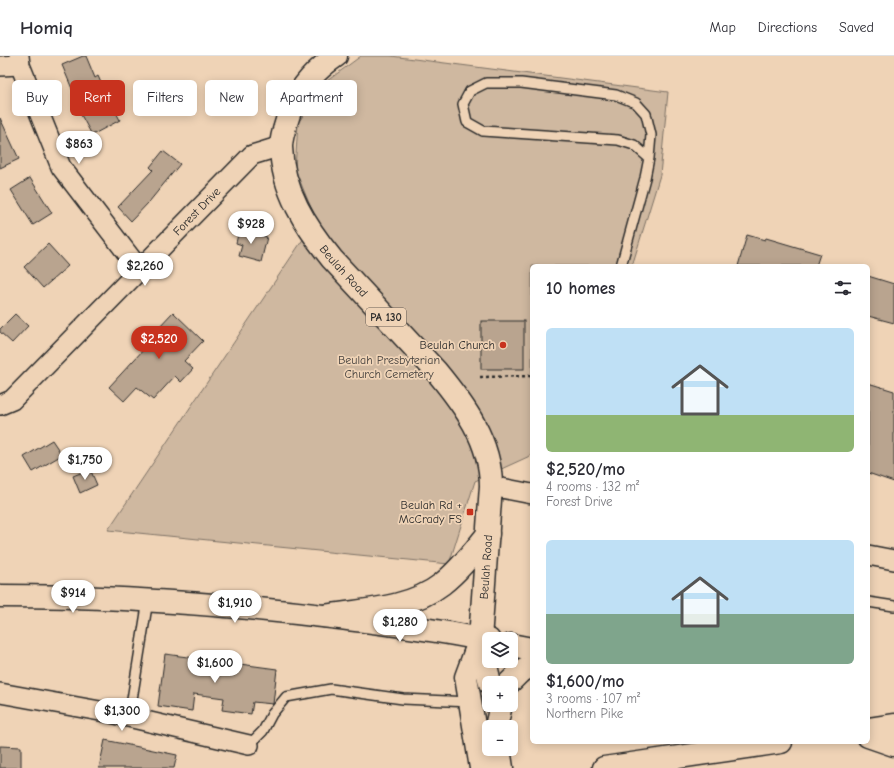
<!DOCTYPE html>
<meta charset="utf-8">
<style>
:root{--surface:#fff;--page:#f7f7f7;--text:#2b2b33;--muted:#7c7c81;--line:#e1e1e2;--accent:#c8321e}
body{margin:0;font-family:"Comic Neue",sans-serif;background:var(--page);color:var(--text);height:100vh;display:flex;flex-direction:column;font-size:15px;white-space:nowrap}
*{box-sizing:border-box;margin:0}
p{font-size:13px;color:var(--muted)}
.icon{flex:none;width:22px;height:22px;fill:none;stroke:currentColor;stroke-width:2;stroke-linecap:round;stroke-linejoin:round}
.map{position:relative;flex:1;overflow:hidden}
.panel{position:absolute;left:530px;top:208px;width:340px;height:480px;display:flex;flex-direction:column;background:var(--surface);border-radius:6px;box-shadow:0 2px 10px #0003}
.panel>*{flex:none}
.guide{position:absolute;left:12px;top:24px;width:380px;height:36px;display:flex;gap:8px}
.fabs{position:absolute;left:482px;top:576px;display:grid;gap:8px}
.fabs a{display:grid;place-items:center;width:36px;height:36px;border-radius:6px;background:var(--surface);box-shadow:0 2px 10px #0003;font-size:20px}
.price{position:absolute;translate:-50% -34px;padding:0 9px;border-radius:14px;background:#fff;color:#222;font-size:13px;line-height:26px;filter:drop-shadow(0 1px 2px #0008)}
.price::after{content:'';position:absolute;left:50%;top:24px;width:12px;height:9px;margin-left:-6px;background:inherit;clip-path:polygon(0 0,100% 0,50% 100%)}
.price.on{background:var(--accent);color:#fff}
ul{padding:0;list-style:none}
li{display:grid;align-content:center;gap:8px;height:212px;padding:0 16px}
li span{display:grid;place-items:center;height:124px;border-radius:6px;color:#555}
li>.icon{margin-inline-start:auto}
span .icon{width:72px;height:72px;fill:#fffc;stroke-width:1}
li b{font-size:17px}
h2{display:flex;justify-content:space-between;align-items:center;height:48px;padding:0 16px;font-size:17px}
.pill{padding:0 14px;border-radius:6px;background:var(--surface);box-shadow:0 2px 10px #0003;font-size:14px;line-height:36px}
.pill.on{background:var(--accent);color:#fff}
header{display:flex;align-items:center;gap:24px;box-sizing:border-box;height:56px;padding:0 20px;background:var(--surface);border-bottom:1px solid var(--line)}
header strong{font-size:19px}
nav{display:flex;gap:22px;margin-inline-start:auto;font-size:14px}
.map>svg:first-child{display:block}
.green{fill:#cfb8a0;stroke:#7d7266}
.building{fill:#b9a48f;stroke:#2b2b2b}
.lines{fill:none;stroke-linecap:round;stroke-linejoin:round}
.service-casing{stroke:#2b2b2b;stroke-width:12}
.minor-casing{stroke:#2b2b2b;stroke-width:22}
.secondary-casing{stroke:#2b2b2b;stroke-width:25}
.primary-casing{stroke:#2b2b2b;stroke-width:25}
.motorway-casing{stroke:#2b2b2b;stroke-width:25}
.path{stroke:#2b2b2b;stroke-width:2.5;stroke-dasharray:3 3;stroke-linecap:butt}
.service{stroke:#efd3b6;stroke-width:9}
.minor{stroke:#efd3b6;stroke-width:19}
.secondary{stroke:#efd3b6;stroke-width:22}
.primary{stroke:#efd3b6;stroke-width:22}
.motorway{stroke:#efd3b6;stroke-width:22}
.poi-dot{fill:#c8321e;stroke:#efd3b6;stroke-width:1.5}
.labels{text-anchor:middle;stroke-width:3.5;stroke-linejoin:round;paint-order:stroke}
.shield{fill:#efd3b6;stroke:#665d55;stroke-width:1}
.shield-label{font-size:11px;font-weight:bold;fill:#2b2b2b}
.street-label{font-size:12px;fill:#2b2b2b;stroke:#efd3b6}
.poi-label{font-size:12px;fill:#2b2b2b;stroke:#efd3b6;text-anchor:end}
.park-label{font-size:12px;fill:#44403d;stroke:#efd3b6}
</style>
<header>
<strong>Homiq</strong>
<nav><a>Map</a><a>Directions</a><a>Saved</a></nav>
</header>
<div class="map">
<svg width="894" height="712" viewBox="0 0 894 712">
<rect width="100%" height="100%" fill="#efd3b6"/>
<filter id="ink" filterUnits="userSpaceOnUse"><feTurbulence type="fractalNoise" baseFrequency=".025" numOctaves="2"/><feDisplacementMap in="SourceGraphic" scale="8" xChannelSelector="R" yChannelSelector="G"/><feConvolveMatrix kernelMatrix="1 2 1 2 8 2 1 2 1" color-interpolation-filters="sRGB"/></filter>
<g filter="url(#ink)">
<path class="green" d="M 361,0 L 391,0 L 668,36 L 660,119 L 632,210 L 532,210 L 532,399 L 475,425 L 449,508 L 108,474 L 316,164 L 295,113 L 298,67 L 327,25 Z"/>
<g class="building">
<path d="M 83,0 L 86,0 L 95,22 L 98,20 L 105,36 L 120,64 L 92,79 L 75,48 L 78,47 L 62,9 Z"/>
<path d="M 0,62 L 19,103 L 0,112 Z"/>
<path d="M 163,95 L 180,108 L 149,146 L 131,165 L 118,151 L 153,114 L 150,111 Z"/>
<path d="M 30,122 L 52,157 L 33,169 L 11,134 Z"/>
<path d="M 239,174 L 267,181 L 261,206 L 239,200 L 242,189 L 236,187 Z"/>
<path d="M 747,179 L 765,184 L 766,182 L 820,198 L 816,210 L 738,210 Z"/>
<path d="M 48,188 L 68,210 L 43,232 L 24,211 Z"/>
<path d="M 868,220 L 894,228 L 894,267 L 868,260 Z"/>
<path d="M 173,256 L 203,285 L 184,305 L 193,313 L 181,326 L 175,320 L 153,344 L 137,331 L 124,345 L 109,331 L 145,292 L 142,289 Z"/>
<path d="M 15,258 L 28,270 L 12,287 L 0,276 L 0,273 Z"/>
<rect x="481" y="265" width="43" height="48"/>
<path d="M 868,327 L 894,335 L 894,426 L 868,417 Z"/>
<path d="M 52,384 L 62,399 L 33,416 L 24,401 Z"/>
<path d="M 90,413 L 97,429 L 80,437 L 73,420 Z"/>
<path d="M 165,598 L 277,613 L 273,648 L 253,646 L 251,658 L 222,654 L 224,642 L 194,638 L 192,655 L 158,650 Z"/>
<path d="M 105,684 L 177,699 L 174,712 L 99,712 Z"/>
<path d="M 0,690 L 21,691 L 21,712 L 0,712 Z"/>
</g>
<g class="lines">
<g class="service-casing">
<g id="service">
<path d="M 621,210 L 645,122 L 649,102 L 651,79 L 646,58 L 636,47 L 616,39 L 521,27 L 486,27 L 470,35 L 463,48 L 467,66 L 483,75 L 618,84 L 634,89 L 649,102"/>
<path d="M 868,546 L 894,550"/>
<path d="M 129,662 L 148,544"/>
<path d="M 249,689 L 263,675 L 272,658 L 286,641 L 331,633 L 403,643 L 470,646"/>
</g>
</g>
<g class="minor-casing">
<g id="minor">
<path d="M 19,0 L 20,9 L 61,111 L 140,214"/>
<path d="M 0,10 L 20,9"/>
<path id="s1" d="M 0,349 L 12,344 L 252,99 L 281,90"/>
<path d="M 491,430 L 532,438"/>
<path d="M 868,499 L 894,504"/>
<path d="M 0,637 L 111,657 L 249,689"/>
</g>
</g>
<g class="secondary-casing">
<path id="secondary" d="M 0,540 C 114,540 227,548 340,562 C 387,568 434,573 480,583"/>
</g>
<g class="primary-casing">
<g id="primary">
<path id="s2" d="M 336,0 C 314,15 298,33 289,58 C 286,68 281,80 281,91 C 282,134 306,171 332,203 L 436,315 C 464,349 491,385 491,430 L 480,583 L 466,621 L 481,712"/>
<path d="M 324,560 C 363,554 410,553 442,528 C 460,514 474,495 488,478"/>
<path d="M 480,583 L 490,627"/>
<path d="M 499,693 L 502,712"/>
</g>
</g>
<g class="motorway-casing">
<g id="motorway">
<path d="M 480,583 L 489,584"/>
<path d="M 511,589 L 532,593"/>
<path d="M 509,627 L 520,616 L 532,610"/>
<path d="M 496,671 L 501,649"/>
<path d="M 868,673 L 894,669"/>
<path d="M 868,680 L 894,689"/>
<path d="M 604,712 L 781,686"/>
</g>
</g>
<g class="path">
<path d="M 532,320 L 532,333"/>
<path d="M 480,321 L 532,320"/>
</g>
<use href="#service" class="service"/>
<use href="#minor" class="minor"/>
<use href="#secondary" class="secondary"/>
<use href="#primary" class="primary"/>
<use href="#motorway" class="motorway"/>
</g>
</g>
<g class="poi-dot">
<circle cx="503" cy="289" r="4"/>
<rect x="466" y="452" width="8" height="8" rx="2"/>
</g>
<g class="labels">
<rect class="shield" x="366" y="252" width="40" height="18" rx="3"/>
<g class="shield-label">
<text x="386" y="265">PA 130</text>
</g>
<g class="street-label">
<text dy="4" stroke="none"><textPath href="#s1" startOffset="277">Forest Drive</textPath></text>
<text dy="4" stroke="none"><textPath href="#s2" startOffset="252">Beulah Road</textPath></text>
<text transform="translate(486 511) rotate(-86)" y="4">Beulah Road</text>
</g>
<g class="poi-label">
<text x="495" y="293">Beulah Church</text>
<text x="462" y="453">Beulah Rd +<tspan x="462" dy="14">McCrady FS</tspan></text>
</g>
<g class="park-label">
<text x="389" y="308">Beulah Presbyterian<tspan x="389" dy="14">Church Cemetery</tspan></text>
</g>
</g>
</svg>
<div class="fabs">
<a><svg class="icon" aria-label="layers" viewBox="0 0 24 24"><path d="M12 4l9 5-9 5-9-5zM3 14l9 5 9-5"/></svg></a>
<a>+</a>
<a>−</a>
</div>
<b class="price" style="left:79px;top:109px">$863</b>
<b class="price" style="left:251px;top:189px">$928</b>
<b class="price" style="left:145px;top:231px">$2,260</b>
<b class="price on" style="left:159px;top:304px">$2,520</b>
<b class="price" style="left:85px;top:425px">$1,750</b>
<b class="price" style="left:73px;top:558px">$914</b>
<b class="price" style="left:235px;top:568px">$1,910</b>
<b class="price" style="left:400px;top:587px">$1,280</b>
<b class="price" style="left:215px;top:628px">$1,600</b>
<b class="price" style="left:122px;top:676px">$1,300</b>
<div class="guide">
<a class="pill">Buy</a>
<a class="pill on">Rent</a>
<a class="pill">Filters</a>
<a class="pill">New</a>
<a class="pill">Apartment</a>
</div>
<section class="panel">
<h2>10 homes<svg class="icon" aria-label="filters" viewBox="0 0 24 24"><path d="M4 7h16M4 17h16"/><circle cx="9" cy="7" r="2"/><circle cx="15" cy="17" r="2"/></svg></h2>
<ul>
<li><span style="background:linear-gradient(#bfe0f5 70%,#8fb573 0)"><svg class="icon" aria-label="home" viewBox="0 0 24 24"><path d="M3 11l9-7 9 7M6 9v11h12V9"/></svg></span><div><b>$2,520/mo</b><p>4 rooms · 132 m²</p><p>Forest Drive</p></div></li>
<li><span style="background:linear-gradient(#bfe0f5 60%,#7fa58c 0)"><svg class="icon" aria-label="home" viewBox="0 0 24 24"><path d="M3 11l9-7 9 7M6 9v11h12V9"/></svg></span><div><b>$1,600/mo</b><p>3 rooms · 107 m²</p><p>Northern Pike</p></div></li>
</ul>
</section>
</div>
